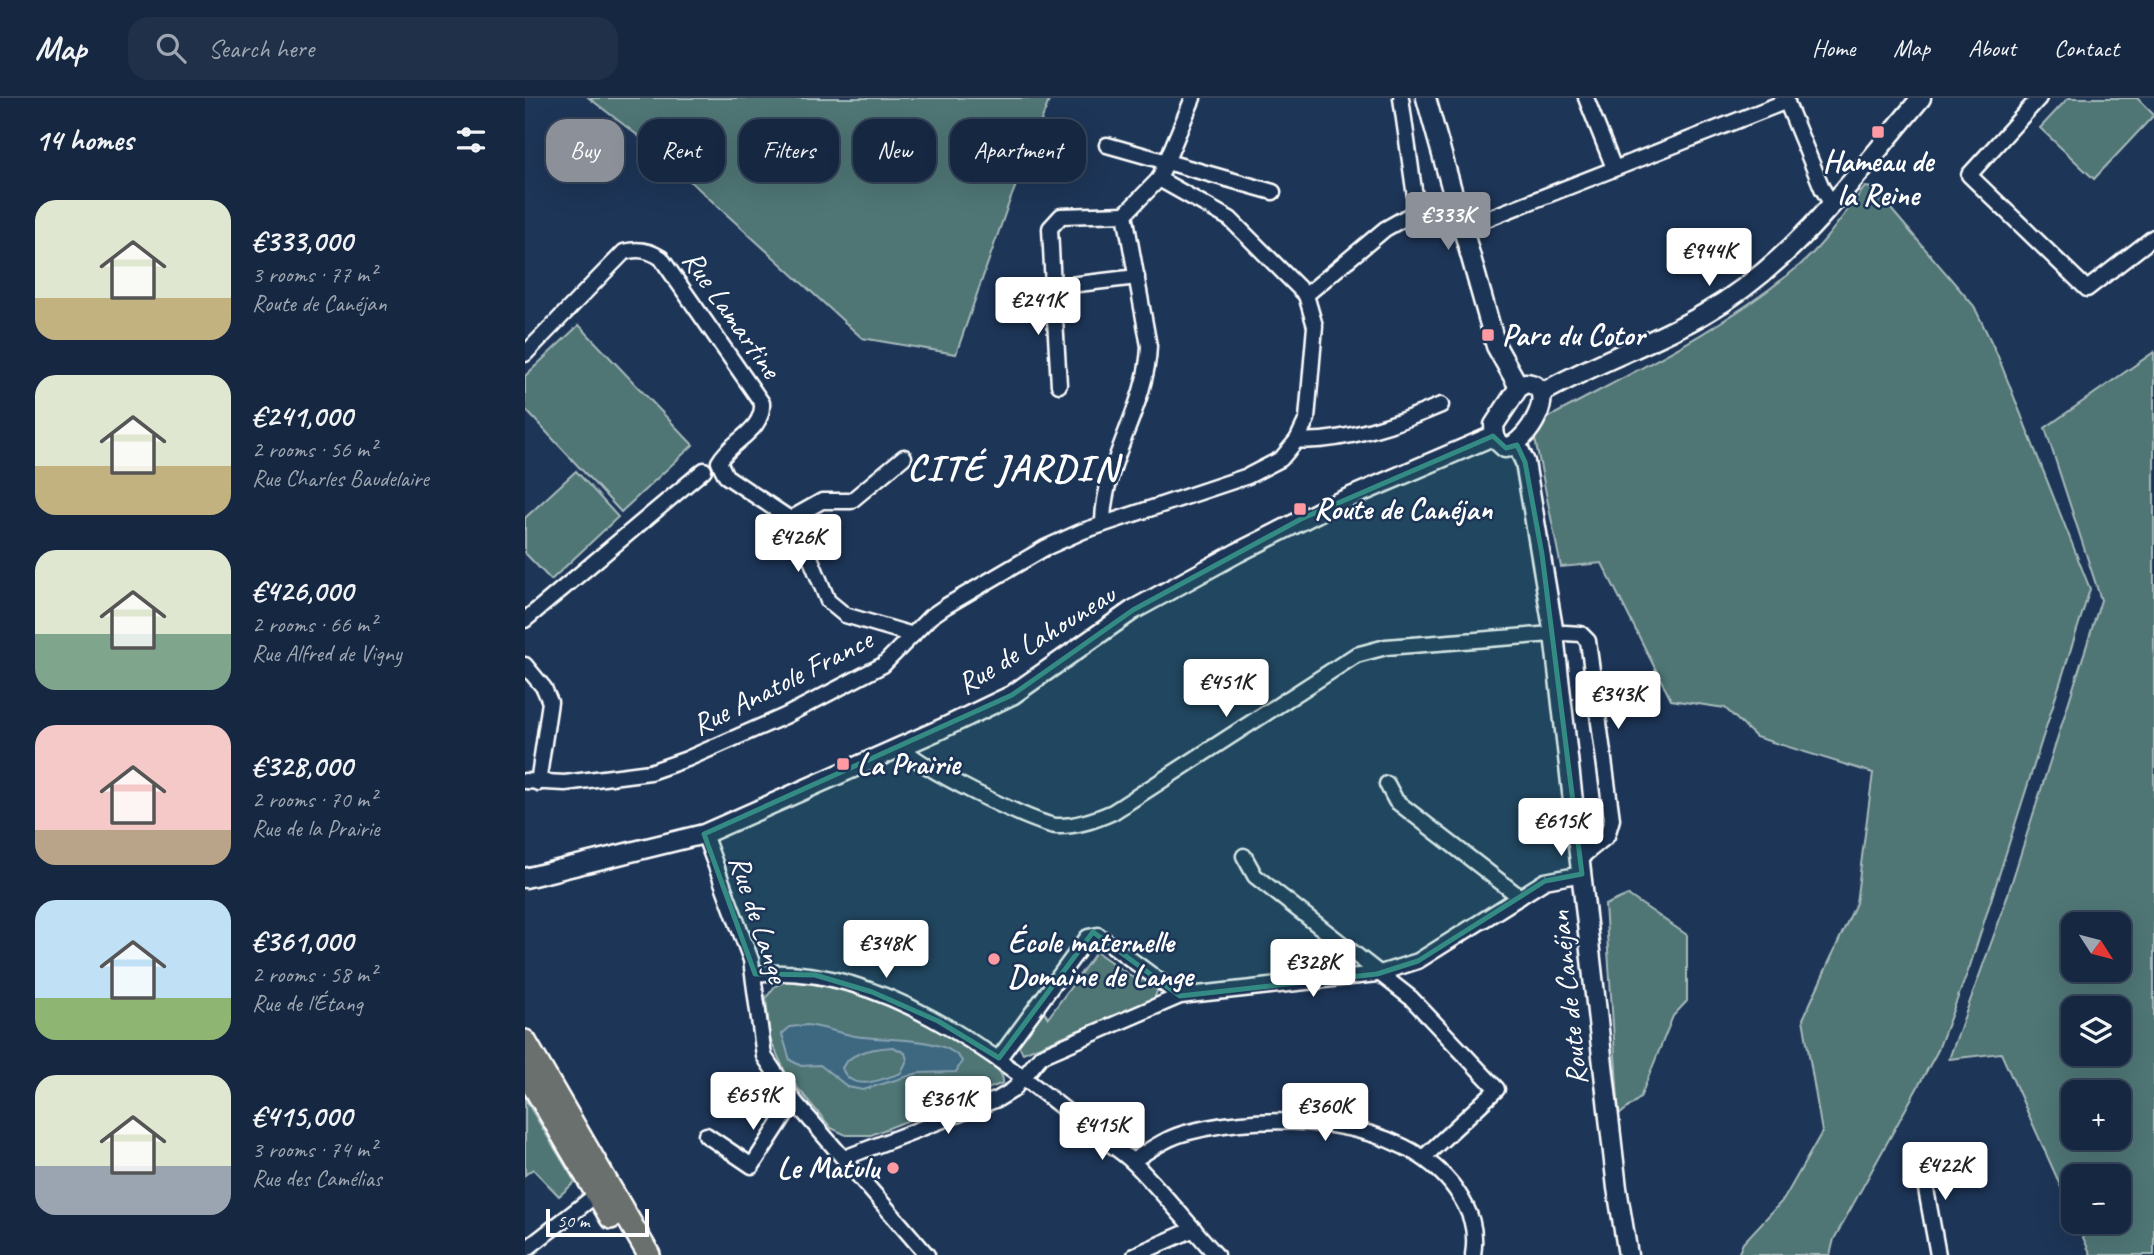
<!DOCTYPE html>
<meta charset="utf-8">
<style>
:root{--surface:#162841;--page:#1f3048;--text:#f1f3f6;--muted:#9ea6b1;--line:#35445a;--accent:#8c9099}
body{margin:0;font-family:Caveat,sans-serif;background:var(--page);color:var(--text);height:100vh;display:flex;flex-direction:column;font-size:26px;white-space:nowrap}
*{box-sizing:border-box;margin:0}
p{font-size:23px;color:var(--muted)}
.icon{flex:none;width:38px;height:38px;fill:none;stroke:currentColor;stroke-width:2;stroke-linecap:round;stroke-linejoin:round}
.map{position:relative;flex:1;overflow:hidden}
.side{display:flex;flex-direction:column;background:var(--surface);width:525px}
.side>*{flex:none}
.top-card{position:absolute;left:21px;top:21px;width:665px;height:63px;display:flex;gap:14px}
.needle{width:46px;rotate:126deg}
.fabs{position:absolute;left:1536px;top:814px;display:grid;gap:14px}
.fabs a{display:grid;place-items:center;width:70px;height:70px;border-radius:14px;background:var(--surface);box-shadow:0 7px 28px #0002,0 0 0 2px var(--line);font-size:35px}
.scale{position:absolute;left:21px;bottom:18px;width:103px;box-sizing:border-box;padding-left:7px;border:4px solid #fff;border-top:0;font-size:19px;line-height:24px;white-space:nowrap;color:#fff;-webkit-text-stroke:5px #1d3557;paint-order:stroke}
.price{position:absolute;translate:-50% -60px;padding:0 16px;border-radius:7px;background:#fff;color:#222;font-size:23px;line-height:46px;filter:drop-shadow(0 2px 4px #0008)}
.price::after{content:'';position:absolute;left:50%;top:42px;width:21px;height:16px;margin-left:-10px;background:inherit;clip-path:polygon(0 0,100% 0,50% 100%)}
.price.selected{background:var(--accent);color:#fff}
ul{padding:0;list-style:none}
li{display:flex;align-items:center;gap:21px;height:175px;padding:0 35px}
li span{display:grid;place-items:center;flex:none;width:196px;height:140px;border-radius:21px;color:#555}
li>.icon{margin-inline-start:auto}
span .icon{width:84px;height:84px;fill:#fffc;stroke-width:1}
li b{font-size:30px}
h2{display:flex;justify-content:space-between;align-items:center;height:84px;padding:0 35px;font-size:30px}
.chip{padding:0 24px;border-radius:21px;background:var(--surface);box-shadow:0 7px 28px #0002,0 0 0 2px var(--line);font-size:24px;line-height:63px}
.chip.selected{background:var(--accent);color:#fff}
header{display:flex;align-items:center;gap:42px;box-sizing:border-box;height:98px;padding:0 35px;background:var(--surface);border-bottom:2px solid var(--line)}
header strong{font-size:33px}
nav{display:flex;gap:38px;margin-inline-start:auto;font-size:24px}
.search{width:490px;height:63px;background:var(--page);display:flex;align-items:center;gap:18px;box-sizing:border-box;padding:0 24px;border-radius:21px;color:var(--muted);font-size:26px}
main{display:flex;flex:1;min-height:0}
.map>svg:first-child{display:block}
.green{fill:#4f7475;stroke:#a7baba;stroke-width:2;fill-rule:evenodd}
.water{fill:#3c6880;stroke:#8aa4b3;stroke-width:2;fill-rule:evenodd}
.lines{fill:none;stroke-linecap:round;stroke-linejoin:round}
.minor-casing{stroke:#fff;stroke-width:19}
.tertiary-casing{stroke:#fff;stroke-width:23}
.primary-casing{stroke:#fff;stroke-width:26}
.minor{stroke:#1d3557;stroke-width:14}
.tertiary{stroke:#1d3557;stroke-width:18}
.primary{stroke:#6b706d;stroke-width:21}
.marked{fill:#338b84;fill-opacity:0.2;stroke:#338b84;stroke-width:5;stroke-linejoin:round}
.poi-dot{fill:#ff9aa2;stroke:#1d3557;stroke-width:2.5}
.labels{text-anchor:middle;stroke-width:5;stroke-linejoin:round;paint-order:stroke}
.poi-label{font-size:30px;font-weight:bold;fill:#fff;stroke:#1d3557;text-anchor:start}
.street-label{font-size:30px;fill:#fff;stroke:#1d3557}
.district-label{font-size:37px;font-weight:bold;letter-spacing:2px;fill:#fff;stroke:#1d3557}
</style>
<header>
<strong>Map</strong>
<div class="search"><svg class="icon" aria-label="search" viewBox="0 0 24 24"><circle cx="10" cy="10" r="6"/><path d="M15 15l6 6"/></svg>Search here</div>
<nav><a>Home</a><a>Map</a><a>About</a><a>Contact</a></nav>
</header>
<main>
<section class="side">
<h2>14 homes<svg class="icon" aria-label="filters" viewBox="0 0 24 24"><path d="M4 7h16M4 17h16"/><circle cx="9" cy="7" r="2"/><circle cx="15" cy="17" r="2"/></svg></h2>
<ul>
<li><span style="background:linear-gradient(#dfe7d0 70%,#c2b280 0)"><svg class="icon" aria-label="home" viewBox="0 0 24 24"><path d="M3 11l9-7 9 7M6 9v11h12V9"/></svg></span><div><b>€333,000</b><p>3 rooms · 77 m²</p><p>Route de Canéjan</p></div></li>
<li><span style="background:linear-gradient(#dfe7d0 65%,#c2b280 0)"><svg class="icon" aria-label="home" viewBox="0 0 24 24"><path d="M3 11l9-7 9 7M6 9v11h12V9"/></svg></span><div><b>€241,000</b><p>2 rooms · 56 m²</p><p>Rue Charles Baudelaire</p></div></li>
<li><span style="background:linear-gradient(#dfe7d0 60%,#7fa58c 0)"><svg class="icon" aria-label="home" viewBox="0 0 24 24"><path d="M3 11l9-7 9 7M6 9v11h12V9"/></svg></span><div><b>€426,000</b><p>2 rooms · 66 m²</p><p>Rue Alfred de Vigny</p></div></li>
<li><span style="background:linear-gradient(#f6c9c9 75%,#b9a48a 0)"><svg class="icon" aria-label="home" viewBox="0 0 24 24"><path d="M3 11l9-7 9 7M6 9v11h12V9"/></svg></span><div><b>€328,000</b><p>2 rooms · 70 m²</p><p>Rue de la Prairie</p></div></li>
<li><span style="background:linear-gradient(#bfe0f5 70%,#8fb573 0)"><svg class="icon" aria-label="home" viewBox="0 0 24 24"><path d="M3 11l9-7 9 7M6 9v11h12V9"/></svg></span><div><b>€361,000</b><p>2 rooms · 58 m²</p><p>Rue de l'Étang</p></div></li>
<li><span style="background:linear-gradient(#dfe7d0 65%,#9aa5b1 0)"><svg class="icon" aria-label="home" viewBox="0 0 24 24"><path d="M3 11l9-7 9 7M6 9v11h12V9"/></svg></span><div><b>€415,000</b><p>3 rooms · 74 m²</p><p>Rue des Camélias</p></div></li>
</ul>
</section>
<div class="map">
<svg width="1629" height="1157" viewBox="0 0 1629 1157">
<rect width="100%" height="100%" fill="#1d3557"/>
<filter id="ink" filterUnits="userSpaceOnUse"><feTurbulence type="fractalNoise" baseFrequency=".0143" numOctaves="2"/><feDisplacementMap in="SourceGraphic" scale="14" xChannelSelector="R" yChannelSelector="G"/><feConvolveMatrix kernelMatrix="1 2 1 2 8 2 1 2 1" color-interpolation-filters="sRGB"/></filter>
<g filter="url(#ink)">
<g class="green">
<path d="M 64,0 L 525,0 L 482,110 L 431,256 L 337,240 L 129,50 Z"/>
<path d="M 1543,0 L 1612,0 L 1629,17 L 1569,81 L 1515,30 Z"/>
<path d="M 1340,89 L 1348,90 L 1449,208 L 1472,256 L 1565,491 L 1445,868 L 1412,954 L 1309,1141 L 1305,1157 L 1213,1157 L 1218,1145 L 1259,1101 L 1297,1034 L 1278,921 L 1331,805 L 1348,675 L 1231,639 L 1200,610 L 1146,602 L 1077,465 L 1036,469 L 1009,336 L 1017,324 L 1030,316 C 1114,271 1202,229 1275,167 C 1300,146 1320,114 1340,89 Z"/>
<path d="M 54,227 L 168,347 L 96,414 L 0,311 L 0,278 Z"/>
<path d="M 1629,254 L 1629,1157 L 1566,1157 L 1551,1124 L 1594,1124 L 1594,1078 L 1549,1078 L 1549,1118 L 1476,955 L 1424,961 L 1477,815 L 1576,502 L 1520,330 ZM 1549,826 L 1594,826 L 1594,872 L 1549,872 ZM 1549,910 L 1594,910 L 1594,956 L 1549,956 ZM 1549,994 L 1594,994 L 1594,1040 L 1549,1040 Z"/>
<path d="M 51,373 L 93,419 L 26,482 L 0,455 L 0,420 Z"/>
<path d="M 1103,797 L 1162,837 L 1162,903 L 1148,918 L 1115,1000 L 1094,1017 L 1080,807 Z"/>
<path d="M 569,843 L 582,849 L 573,855 L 613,883 L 623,879 L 634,888 L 629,901 L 498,955 L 492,945 L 517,910 L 523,920 L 569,857 L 565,845 Z"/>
<path d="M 263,882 C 283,885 303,887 321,892 C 348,900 482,955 478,985 L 346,1037 L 321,1037 L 306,1030 L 261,976 L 245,941 L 241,900 L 250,888 Z"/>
<path d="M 0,1001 L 50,1084 L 34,1098 L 8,1071 L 0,1077 Z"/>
</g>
<path class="water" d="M 282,927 C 298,929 314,935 330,938 C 359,943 421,937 437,963 L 431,974 L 393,975 L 338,992 L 323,989 L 295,967 L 276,968 L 265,962 L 257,936 L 265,929 ZM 368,949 L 380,955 L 382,962 L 376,975 C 356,982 326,995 317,970 C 325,953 351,950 368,949 Z"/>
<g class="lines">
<g class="minor-casing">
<g id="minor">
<path d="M 876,0 L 892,113"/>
<path d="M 1061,0 L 1089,70"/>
<path d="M 1260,0 L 1297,90 L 1306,105"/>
<path d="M 1514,0 L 1444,77 L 1562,191 L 1629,139"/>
<path d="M 582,47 L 748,94"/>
<path d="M 600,116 L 536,118 L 525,130 L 528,189 L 612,179"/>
<path d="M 936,131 L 1262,3"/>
<path d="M 528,189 L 534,287"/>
<path d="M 781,197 L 860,131 L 892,113 L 928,104"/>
<path d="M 0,256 L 99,154 C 113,150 124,152 136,160 L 237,305 C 239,333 206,342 194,364 L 201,378 L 265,421 L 278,442 L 303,503 L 320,517 L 388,537"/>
<path d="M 772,342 C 815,346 877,324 916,307"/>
<path d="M 265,421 L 297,403 L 326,403 L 379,359"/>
<path d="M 578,426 C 578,363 622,310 624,248 L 600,116 L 634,81 L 668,0"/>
<path d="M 0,522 L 179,372"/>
<path d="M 0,567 L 19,590 L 25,604 L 13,685"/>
<path d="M 378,649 C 388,667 507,725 531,728 C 551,729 570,722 588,714 L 831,557 L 861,549 L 1040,535 L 1056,536 L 1063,543 L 1087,721 L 1082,738 L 1055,760"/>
<path d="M 0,683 L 40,685 L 125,674 L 162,661 L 260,618 L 358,567 L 405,519 L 421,508 L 520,450 L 558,433 L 723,378 L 756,361 L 772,342 L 782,321 L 790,228 L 781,197 L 705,121 L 634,81"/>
<path d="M 862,686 L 871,703 L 995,799"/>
<path d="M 179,736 L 226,862 L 239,958 L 269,1003 L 402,1157"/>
<path d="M 719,758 L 730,778 L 886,900 L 972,991 L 899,1059"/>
<path d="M 230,876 C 350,863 471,956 559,1027 C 575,1040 595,1051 610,1066 C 638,1095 664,1126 691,1157"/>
<path d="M 474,960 L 563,839 L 573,837 L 655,898"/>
<path d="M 181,1037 L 227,1068 L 269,1003"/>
<path d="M 1395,1058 L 1413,1157"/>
<path d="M 319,1060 L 473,1001 L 488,992 L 516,958 L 655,898 L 852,876 L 893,863 L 1020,783 L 1057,776"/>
<path d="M 607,1063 C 625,1052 642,1039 664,1034 C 745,1013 879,1018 931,1092 C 946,1114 952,1131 948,1157"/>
<path d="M 0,1152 L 76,1093"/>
<path d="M 610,1157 L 669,1131"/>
</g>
</g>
<g class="tertiary-casing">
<g id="tertiary">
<path d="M 901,0 L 971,248 L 994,289"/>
<path d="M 1000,285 C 1038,287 1001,348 980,350 L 970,341 L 969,327 L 994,289 Z"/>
<path d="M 1017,295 C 1069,265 1127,246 1179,216 C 1269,165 1331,77 1396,0"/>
<path d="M 992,347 L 1000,364 L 1029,536 L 1092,1090 L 1103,1157"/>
<path d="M 0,780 L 179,736 L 416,631 L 487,597 L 608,512 L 712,455 L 807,407 L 968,338"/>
</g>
</g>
<g class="primary-casing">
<g id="primary">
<path d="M 0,943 L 124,1157"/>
<path d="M 0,974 L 86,1120"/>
</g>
</g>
<use href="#minor" class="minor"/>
<use href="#tertiary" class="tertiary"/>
<use href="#primary" class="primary"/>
</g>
</g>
<path class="marked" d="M 968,338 L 981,350 L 992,347 L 1000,364 L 1017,456 L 1057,776 L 1020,783 L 893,863 L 852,876 L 655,898 L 568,834 L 474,960 L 413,923 L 347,894 L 290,877 L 230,876 L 179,736 L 487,597 L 608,512 L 776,421 Z"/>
<g class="poi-dot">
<rect x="1346" y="27" width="14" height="14" rx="3.5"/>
<rect x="956" y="230" width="14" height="14" rx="3.5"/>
<rect x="768" y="404" width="14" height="14" rx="3.5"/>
<rect x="311" y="659" width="14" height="14" rx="3.5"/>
<circle cx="469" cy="861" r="7"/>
<circle cx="368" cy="1070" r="7"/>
</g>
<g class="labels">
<g class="poi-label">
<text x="1353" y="73" text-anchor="middle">Hameau de<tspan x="1353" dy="34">la Reine</tspan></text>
<text x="977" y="247">Parc du Cotor</text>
<text x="789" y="421">Route de Canéjan</text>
<text x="332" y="676">La Prairie</text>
<text x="483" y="854">École maternelle<tspan x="483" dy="34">Domaine de Lange</tspan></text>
<text x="354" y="1080" text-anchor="end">Le Matulu</text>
</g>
<g class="street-label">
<text transform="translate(207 216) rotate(55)" y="10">Rue Lamartine</text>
<text transform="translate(511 541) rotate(-32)" y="10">Rue de Lahouneau</text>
<text transform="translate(257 584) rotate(-27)" y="10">Rue Anatole France</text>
<text transform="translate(234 821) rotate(72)" y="10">Rue de Lange</text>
<text transform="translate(1043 900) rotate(-96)" y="10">Route de Canéjan</text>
</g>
<g class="district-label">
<text x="488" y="382">CITÉ JARDIN</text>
</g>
</g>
</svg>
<div class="fabs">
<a><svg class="needle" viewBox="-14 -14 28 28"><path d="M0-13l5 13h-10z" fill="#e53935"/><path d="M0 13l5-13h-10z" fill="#9ea6b1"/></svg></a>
<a><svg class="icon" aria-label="layers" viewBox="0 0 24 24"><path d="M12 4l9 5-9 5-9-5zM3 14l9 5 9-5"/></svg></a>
<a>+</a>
<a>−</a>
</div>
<div class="scale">50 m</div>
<b class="price selected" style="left:923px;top:154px">€333K</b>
<b class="price" style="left:1184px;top:190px">€944K</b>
<b class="price" style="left:513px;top:239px">€241K</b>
<b class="price" style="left:273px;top:476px">€426K</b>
<b class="price" style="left:701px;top:621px">€451K</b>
<b class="price" style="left:1093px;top:633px">€343K</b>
<b class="price" style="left:1036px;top:760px">€615K</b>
<b class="price" style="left:361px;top:882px">€348K</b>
<b class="price" style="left:788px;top:901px">€328K</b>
<b class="price" style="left:228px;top:1034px">€659K</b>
<b class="price" style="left:423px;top:1038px">€361K</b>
<b class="price" style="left:800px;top:1045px">€360K</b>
<b class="price" style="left:577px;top:1064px">€415K</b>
<b class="price" style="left:1420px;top:1104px">€422K</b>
<div class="top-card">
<a class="chip selected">Buy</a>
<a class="chip">Rent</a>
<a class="chip">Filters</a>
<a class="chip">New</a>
<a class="chip">Apartment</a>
</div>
</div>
</main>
